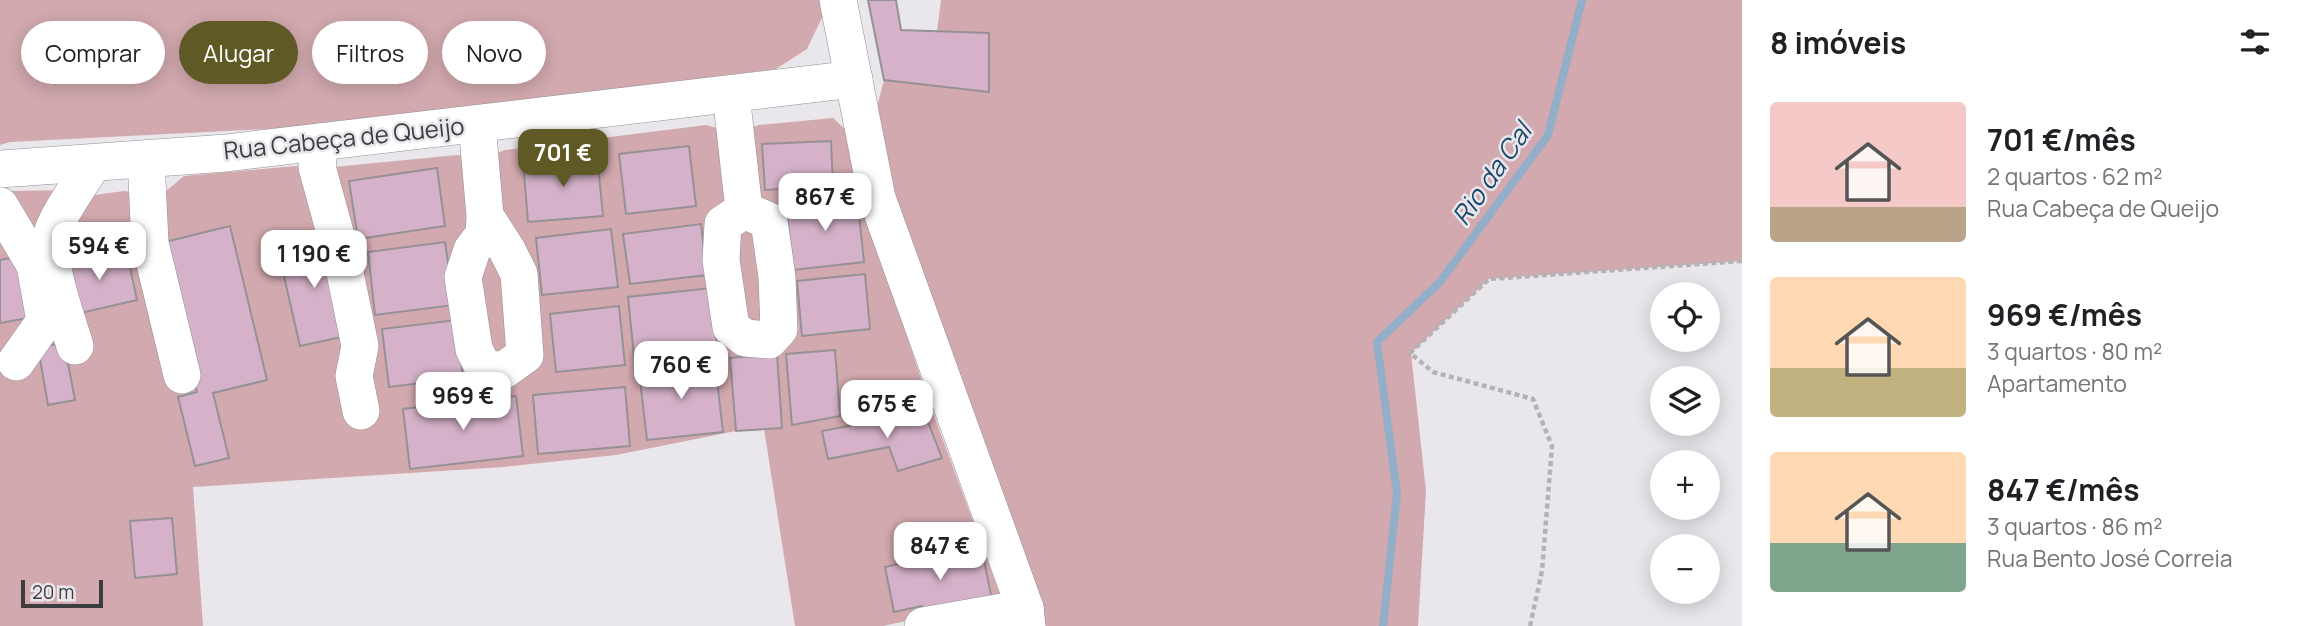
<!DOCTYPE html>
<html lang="pt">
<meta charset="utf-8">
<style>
:root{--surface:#fff;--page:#f2f2f2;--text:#202124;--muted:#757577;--accent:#5e5925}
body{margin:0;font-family:Manrope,sans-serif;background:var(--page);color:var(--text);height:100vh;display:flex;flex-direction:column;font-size:26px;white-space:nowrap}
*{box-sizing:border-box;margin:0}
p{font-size:23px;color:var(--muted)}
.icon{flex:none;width:38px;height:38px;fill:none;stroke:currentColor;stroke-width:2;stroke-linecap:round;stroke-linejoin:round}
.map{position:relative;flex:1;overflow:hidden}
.side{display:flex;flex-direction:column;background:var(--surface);width:560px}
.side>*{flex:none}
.hud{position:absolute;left:21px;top:21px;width:665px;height:63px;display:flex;gap:14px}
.fabs{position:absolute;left:1650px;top:282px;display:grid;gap:14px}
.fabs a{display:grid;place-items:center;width:70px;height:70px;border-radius:50%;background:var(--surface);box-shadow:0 4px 18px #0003;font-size:35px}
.scale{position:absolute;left:21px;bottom:18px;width:82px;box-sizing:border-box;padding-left:7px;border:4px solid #3d3c3e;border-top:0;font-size:19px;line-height:24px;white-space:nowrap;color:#3d3c3e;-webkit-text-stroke:5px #eae7ec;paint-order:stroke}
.price{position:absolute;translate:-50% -60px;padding:0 16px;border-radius:14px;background:#fff;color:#222;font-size:23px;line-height:46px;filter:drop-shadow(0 2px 4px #0008)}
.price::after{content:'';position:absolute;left:50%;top:42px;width:21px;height:16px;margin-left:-10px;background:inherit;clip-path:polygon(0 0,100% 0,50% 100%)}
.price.active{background:var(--accent);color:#fff}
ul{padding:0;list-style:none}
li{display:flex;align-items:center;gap:21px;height:175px;padding:0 28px}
li span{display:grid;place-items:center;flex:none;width:196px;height:140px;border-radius:7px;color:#555}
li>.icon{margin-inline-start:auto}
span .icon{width:84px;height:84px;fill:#fffc;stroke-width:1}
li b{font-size:30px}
h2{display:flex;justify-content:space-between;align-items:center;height:84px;padding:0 28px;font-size:30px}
.tag{padding:0 24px;border-radius:32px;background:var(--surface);box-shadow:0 4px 18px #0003;font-size:24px;line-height:63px}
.tag.active{background:var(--accent);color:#fff}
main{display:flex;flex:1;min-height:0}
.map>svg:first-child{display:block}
.green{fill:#d2a9ae}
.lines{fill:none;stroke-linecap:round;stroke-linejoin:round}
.stream{stroke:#92aec8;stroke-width:8}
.building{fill:#d5b2c9;stroke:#959194;stroke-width:2}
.minor-casing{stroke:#918f93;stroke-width:38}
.path{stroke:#b5b2b6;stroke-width:4.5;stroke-dasharray:5 3.5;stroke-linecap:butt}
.minor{stroke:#fff;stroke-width:37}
.labels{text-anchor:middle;stroke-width:5;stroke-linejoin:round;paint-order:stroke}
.street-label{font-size:24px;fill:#3d3c3e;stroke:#eae7ec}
.water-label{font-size:26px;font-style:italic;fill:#1c4a6f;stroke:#eae7ec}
</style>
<main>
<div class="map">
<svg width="1742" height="626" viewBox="0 0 1742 626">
<rect width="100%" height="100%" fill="#eae7ec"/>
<g class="green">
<path d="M 0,0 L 825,0 L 826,9 L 807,49 L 776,69 L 327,126 L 10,142 L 0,145 Z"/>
<path d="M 941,0 L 1742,0 L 1742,261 L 1489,279 L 1411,353 L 1426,491 L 1418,626 L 1034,626 L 870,134 L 884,80 L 989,91 L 989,33 L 937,31 Z"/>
<path d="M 833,118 L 849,133 L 885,271 L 929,402 L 1002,600 L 883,626 L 795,626 L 764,429 L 736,431 L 616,455 L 504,467 L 193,487 L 203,626 L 0,626 L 0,218 L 9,191 L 76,190 L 87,196 L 124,191 L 147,193 L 165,192 L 184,176 L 307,165 L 334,167 L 457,155 L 481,159 L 505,150 L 706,125 L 735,133 L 759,125 Z"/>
</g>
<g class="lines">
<path class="stream" d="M 1383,626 L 1397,494 L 1377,342 L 1440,282 L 1548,135 L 1582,0"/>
</g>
<g class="building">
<path d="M 868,0 L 896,0 L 901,30 L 989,33 L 989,92 L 884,80 Z"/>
<path d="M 831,141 L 833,186 L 765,190 L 762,144 Z"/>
<path d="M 689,146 L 696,206 L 626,214 L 619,154 Z"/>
<path d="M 597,155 L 603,216 L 528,222 L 523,161 Z"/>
<path d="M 437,168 L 445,226 L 358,239 L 349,181 Z"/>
<path d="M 857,196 L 864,262 L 793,270 L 786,203 Z"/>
<path d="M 701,224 L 707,275 L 630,284 L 623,234 Z"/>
<path d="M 230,226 L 267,380 L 213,393 L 229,458 L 195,466 L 178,397 L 197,392 L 161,243 Z"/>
<path d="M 611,229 L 618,287 L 542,295 L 536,238 Z"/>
<path d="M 328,235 L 351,335 L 300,346 L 277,246 Z"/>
<path d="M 445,242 L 454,305 L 375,315 L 368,252 Z"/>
<path d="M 126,249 L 137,300 L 72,315 L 60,264 Z"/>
<path d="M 22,256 L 34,317 L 0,323 L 0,260 Z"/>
<path d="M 865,274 L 870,329 L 802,336 L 797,281 Z"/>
<path d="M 711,288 L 717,348 L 634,357 L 628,297 Z"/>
<path d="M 619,306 L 625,365 L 556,372 L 550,314 Z"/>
<path d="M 456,320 L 463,378 L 389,387 L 382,329 Z"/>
<path d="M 64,343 L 75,400 L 48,405 L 38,347 Z"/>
<path d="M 835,350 L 840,416 L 792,425 L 786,354 Z"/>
<path d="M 777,354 L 782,428 L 736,431 L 730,358 Z"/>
<path d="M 715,362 L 723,432 L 647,440 L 639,371 Z"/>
<path d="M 625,387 L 630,446 L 538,454 L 533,395 Z"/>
<path d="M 516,396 L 523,456 L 410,469 L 403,409 Z"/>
<path d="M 924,412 L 942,458 L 898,471 L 889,447 L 828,459 L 822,431 Z"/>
<path d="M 172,518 L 177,574 L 135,578 L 130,521 Z"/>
<path d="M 981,546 L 992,600 L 924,615 L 922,606 L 894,612 L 885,567 Z"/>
</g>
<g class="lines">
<g class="minor-casing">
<g id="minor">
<path d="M 838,0 L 877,198 L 1025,608 L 1027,626"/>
<path d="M 731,94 L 744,210 L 769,221 L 777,277 L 779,329 L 769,340 L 745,338 L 731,327 L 721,260 L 723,224 L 744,210"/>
<path d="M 477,124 L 485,216 L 507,250 L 519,274 L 525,355 L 504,370 L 484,369 L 474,349 L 463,277 L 472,250 L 484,234 L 485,216"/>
<path d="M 320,142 L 317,167 L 342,258 L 360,346 L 354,376 L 361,411"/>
<path d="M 146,159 L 150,243 L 182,375"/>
<path d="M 0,169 L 226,153 L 854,79"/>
<path d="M 0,206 L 35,265 L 45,321 L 16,362"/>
<path d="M 75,346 C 67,319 45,261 52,234 C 56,217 83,180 93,163"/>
<path d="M 923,626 L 1025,608"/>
</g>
</g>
<path class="path" d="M 1530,626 L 1542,571 L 1552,446 L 1533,399 L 1433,372 L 1410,353 L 1489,279 L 1742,261"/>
<use href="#minor" class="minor"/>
</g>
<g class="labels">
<g class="street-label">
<text transform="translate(344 139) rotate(-6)" y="8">Rua Cabeça de Queijo</text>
</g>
<g class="water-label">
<text transform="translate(1492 174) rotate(-55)" y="9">Rio da Cal</text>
</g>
</g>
</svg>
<div class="fabs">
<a><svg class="icon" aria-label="locate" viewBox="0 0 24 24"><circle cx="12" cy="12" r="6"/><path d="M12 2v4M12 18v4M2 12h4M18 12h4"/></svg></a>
<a><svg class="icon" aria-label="layers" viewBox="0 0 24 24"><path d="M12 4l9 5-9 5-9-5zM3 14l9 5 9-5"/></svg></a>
<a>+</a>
<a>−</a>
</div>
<div class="scale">20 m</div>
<b class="price active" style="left:563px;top:189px">701 €</b>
<b class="price" style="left:825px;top:233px">867 €</b>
<b class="price" style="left:99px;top:282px">594 €</b>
<b class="price" style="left:314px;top:290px">1 190 €</b>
<b class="price" style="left:681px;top:401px">760 €</b>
<b class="price" style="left:463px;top:432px">969 €</b>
<b class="price" style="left:887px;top:440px">675 €</b>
<b class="price" style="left:940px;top:582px">847 €</b>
<div class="hud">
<a class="tag">Comprar</a>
<a class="tag active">Alugar</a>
<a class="tag">Filtros</a>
<a class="tag">Novo</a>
</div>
</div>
<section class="side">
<h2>8 imóveis<svg class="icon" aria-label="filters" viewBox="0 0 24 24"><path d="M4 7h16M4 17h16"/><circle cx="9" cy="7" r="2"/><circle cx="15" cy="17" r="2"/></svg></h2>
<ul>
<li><span style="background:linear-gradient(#f6c9c9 75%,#b9a48a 0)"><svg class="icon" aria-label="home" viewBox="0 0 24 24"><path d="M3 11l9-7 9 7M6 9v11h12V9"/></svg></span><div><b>701 €/mês</b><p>2 quartos · 62 m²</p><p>Rua Cabeça de Queijo</p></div></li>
<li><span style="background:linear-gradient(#ffd9b3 65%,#c2b280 0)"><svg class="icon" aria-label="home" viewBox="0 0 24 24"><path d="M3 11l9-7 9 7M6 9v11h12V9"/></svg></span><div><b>969 €/mês</b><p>3 quartos · 80 m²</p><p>Apartamento</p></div></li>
<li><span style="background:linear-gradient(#ffd9b3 65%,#7fa58c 0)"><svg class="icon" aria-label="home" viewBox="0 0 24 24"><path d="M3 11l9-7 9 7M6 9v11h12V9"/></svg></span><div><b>847 €/mês</b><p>3 quartos · 86 m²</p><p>Rua Bento José Correia</p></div></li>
</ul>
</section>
</main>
